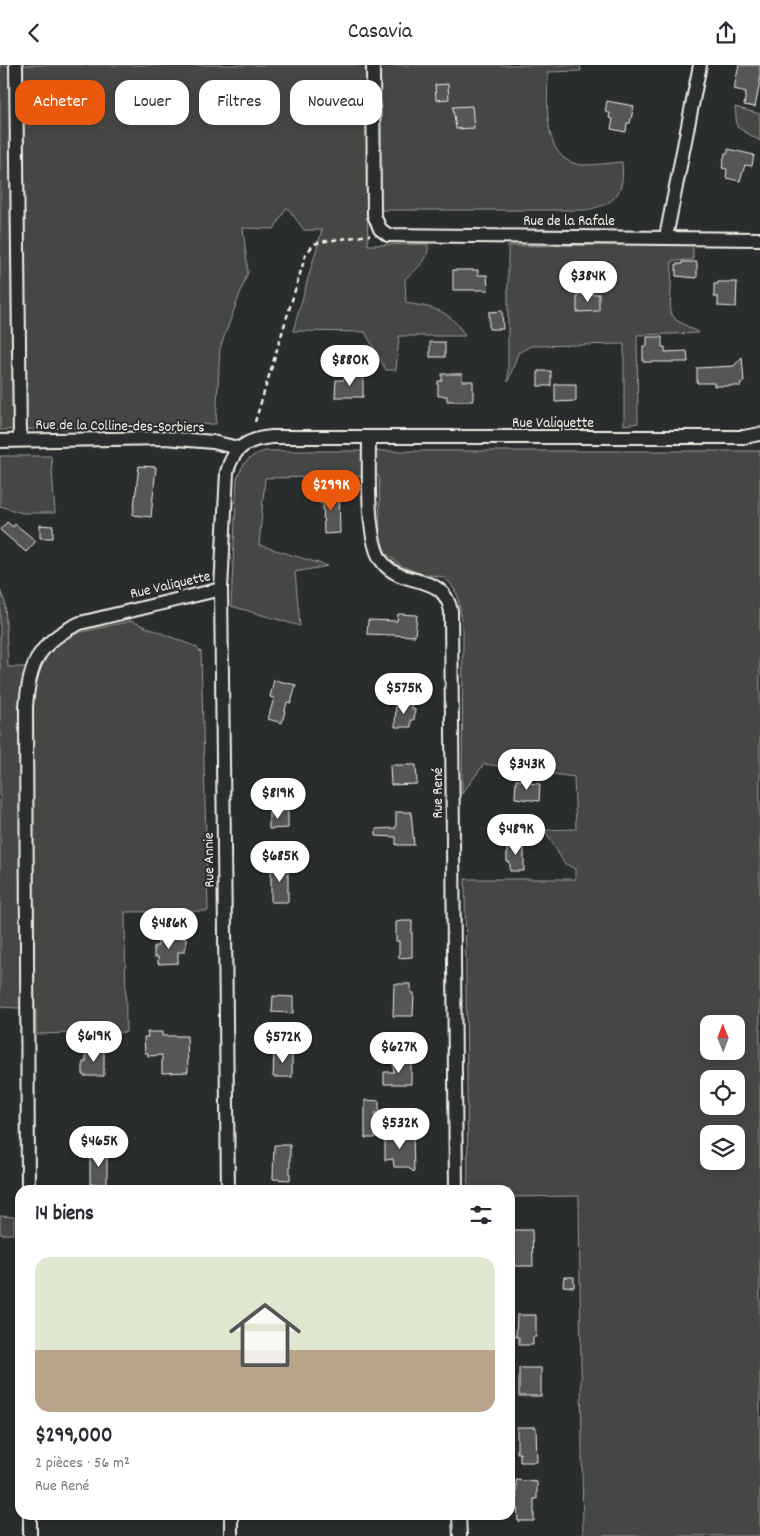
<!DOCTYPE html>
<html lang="fr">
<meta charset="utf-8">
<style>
:root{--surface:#fff;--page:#f2f2f3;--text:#2b2b33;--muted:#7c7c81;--accent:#ea580c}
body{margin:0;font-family:Dekko,sans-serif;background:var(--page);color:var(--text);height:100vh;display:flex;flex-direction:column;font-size:19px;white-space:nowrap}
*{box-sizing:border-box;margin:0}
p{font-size:16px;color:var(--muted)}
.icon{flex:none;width:28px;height:28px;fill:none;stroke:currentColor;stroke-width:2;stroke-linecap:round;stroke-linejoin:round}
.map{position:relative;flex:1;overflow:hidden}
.drawer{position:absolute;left:15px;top:1120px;width:500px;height:335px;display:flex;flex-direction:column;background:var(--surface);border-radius:15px;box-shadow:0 2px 8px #0003}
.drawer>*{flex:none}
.hud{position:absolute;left:15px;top:15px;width:500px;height:45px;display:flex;gap:10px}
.needle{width:32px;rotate:359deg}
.controls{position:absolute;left:700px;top:950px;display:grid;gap:10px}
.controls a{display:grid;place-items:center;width:45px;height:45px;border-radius:10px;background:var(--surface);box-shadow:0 2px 8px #0003;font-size:25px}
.price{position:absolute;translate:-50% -42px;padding:0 11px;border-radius:18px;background:#fff;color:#222;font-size:16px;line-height:32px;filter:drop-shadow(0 1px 2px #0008)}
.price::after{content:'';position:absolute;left:50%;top:30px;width:15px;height:11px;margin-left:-8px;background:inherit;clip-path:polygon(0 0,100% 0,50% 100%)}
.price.active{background:var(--accent);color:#fff}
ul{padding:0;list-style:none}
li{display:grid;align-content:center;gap:10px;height:265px;padding:0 20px}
li span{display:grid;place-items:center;height:155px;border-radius:15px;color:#555}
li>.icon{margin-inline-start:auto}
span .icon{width:90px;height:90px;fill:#fffc;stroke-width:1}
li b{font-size:21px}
h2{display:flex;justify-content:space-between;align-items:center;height:60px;padding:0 20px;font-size:21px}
.pill{padding:0 18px;border-radius:15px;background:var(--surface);box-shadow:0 2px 8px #0003;font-size:18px;line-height:45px}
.pill.active{background:var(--accent);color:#fff}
header{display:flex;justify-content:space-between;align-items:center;height:65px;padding:0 20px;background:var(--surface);font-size:22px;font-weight:600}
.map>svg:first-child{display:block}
.green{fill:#444645;stroke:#9c9c96;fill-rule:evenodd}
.building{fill:#555756;stroke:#f4f1e8}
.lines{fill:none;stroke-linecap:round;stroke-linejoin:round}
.street-casing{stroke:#f4f1e8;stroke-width:16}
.path{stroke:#f4f1e8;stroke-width:2.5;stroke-dasharray:5 4;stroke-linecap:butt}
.street{stroke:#2a2d2e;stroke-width:12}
.labels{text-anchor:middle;stroke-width:4;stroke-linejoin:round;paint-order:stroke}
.street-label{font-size:15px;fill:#f4f1e8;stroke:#2a2d2e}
</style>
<header><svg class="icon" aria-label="back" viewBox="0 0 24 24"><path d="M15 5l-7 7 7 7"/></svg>Casavia<svg class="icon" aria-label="share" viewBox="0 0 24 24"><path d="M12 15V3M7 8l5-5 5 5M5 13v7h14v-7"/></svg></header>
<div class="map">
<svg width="760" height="1471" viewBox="0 0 760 1471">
<rect width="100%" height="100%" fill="#2a2d2e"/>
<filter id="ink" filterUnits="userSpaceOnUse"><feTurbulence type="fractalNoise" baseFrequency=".02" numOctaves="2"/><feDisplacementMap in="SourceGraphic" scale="10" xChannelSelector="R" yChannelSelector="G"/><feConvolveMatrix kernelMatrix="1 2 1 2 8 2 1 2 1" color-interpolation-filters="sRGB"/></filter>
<g filter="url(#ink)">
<g class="green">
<path d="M 0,0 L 580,0 L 581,6 L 548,7 C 548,37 540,98 584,100 C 597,100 610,98 622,97 C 625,128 616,139 586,145 L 367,145 L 368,180 L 428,179 C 430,196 416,204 405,214 L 406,238 C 435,243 449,244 465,271 L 399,271 L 396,305 L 386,305 L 365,267 L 293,266 L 322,165 L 304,165 L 287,142 L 274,164 L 243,163 L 248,207 L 220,283 L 216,359 L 0,365 Z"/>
<path d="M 735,42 L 760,49 L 760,76 L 737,62 Z"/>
<path d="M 693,179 L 693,195 L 672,196 L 670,247 L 676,255 L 699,268 L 637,270 L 638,358 L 624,360 L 624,279 L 531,281 L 518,288 L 508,317 L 508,181 Z"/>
<path d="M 265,386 L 760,386 L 760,1471 L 583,1471 L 579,1131 L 510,1132 L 510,1125 L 468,1125 L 465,814 L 575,814 L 575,804 L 564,798 L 545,765 L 576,764 L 574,712 L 484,699 L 462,729 L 463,565 L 458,531 L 451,519 L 443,512 L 419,508 L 401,501 L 386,488 L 380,472 L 379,411 L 265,413 L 259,480 L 328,501 L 295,507 L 300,561 L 231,541 L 237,414 C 243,397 249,391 265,386 ZM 709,959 L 736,959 L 736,986 L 709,986 ZM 709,1014 L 736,1014 L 736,1041 L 709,1041 ZM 709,1069 L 736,1069 L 736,1096 L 709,1096 Z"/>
<path d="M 0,391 L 51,391 L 55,448 L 22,448 L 0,441 Z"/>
<path d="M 0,525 L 5,537 L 8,602 L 41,602 L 48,588 L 62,575 L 81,567 L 131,556 L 196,582 L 201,587 L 208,846 L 125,847 L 126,967 L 36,969 L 36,944 L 0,942 Z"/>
<path d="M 0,1151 L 14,1152 L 14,1169 L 0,1169 Z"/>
</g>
<g class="building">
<path d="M 739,0 L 760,0 L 760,17 L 755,42 L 744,40 L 746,27 L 734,24 Z"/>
<path d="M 448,19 L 449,34 L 436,35 L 435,20 Z"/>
<path d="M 607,36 L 634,41 L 630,58 L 627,58 L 626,67 L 611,64 L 613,54 L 609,53 L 610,48 L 605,47 Z"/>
<path d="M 472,41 L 474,63 L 456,64 L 453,42 Z"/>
<path d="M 728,84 L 754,90 L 752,101 L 745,100 L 740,116 L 726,113 L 727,104 L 722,103 L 725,88 L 728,88 Z"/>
<path d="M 682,197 L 697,197 L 697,213 L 676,211 L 676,199 L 682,199 Z"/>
<path d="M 453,205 L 478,205 L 478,210 L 487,210 L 488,225 L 453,225 Z"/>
<path d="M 718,217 L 737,217 L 736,242 L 718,241 L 718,232 L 714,232 L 714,219 L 718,219 Z"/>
<path d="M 577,229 L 599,229 L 599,246 L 577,247 Z"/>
<path d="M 502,246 L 503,264 L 489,264 L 489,247 Z"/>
<path d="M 647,272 L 662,272 L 662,282 L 665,282 L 665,287 L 687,286 L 688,297 L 643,297 L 643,281 L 647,281 Z"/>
<rect x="430" y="277" width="15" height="15"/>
<path d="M 742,292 L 744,317 L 741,317 L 741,321 L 714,321 L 714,318 L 697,318 L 697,303 L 734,301 Z"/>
<rect x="538" y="306" width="13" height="15"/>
<path d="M 442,309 L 462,309 L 462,316 L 473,316 L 473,336 L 447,336 L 447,331 L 438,331 L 438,316 L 442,316 Z"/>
<path d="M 346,311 L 363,311 L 363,332 L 335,332 L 336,315 L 343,315 Z"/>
<path d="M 555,319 L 576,319 L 576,336 L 555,337 Z"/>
<path d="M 139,401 L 156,402 L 151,452 L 133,450 Z"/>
<path d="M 339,427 L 340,468 L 324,469 L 323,438 L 319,438 L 318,428 Z"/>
<path d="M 7,457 L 13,462 L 15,459 L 36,476 L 26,487 L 0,465 Z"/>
<path d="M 40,460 L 53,461 L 53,473 L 40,473 Z"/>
<path d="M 398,549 L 417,550 L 415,571 L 367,569 L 368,555 L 397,556 Z"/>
<path d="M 274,615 L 296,620 L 291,638 L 287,637 L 282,658 L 268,654 L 274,633 L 270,632 Z"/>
<path d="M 396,637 L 406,637 L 406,639 L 412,640 L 412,644 L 415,644 L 414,655 L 411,655 L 411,662 L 395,662 Z"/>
<path d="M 390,700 L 416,700 L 417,719 L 391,720 Z"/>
<path d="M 516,715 L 528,715 L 528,718 L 540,719 L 539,736 L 515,733 Z"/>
<path d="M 269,746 L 288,746 L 288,763 L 269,764 Z"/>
<path d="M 396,747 L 411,747 L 414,780 L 396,780 L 396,772 L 376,771 L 376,764 L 396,763 Z"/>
<path d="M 507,777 L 524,777 L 524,806 L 510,806 L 510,797 L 507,797 Z"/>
<rect x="271" y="798" width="17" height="39"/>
<path d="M 402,856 L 412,856 L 412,892 L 399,893 L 399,876 L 396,876 L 396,857 Z"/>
<path d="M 168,873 L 186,873 L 186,883 L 184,883 L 184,887 L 178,887 L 178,898 L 158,899 L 158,892 L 154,892 L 154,881 L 158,881 L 158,874 Z"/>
<path d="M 394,919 L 411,919 L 411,928 L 414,928 L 413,951 L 393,951 Z"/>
<path d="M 273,931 L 293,932 L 293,948 L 272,947 Z"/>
<path d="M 147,967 L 162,967 L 162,971 L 187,971 L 188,1007 L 162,1008 L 162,990 L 148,991 L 148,988 L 145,988 L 144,972 L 148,972 Z"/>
<path d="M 86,985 L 104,985 L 104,1011 L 83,1011 L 83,997 L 86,997 Z"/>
<path d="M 292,986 L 292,1012 L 273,1012 L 274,987 Z"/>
<path d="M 411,997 L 411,1019 L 384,1019 L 384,1007 L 394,1007 L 393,998 Z"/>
<path d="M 365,1035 L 379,1036 L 379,1048 L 375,1048 L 375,1073 L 365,1073 Z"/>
<path d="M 413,1069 L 414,1107 L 407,1102 L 394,1102 L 393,1094 L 385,1095 L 385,1070 Z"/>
<path d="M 274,1080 L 290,1080 L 290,1115 L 273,1114 Z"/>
<rect x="90" y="1087" width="17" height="32"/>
<path d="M 513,1165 L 532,1165 L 533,1201 L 514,1201 Z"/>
<path d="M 564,1212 L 574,1212 L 574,1222 L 563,1221 Z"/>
<path d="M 517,1250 L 536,1250 L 536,1272 L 533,1272 L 533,1280 L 519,1280 L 519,1272 L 516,1272 Z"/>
<rect x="519" y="1303" width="22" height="28"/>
<path d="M 517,1362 L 536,1362 L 537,1397 L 520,1397 L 520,1388 L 517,1388 Z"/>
<path d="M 516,1415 L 537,1417 L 537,1434 L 534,1434 L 534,1456 L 518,1456 Z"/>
</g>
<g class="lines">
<g class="street-casing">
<g id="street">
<path d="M 16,0 L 20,375"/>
<path d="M 373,0 L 374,150 L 380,164 L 388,170 L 760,174"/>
<path d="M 666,172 L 700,0"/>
<path d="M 369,374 C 369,401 366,474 381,495 C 401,525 443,505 451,546 L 456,1125"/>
<path d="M 0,376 L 165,373 L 213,377 L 238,383"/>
<path d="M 221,524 L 228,1125"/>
<path d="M 28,1125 L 26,642 C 29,598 39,577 80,558 L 221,524 L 227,407 C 233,383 247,374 272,372 L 744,372 L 760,369"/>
<path d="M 30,1450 L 30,1471"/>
<path d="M 459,1450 L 460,1471"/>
<path d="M 231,1471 L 231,1450"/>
</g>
</g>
<path class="path" d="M 255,357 L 306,189 L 314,179 L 320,177 L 370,170"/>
<use href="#street" class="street"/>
</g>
</g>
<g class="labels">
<g class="street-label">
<text x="569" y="160">Rue de la Rafale</text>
<text x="553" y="362">Rue Valiquette</text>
<text transform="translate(120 360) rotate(1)" y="5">Rue de la Colline-des-Sorbiers</text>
<text transform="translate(170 519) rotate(-13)" y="5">Rue Valiquette</text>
<text transform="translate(437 728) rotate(-90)" y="5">Rue René</text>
<text transform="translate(208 795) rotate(-91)" y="5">Rue Annie</text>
</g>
</g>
</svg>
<div class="controls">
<a><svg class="needle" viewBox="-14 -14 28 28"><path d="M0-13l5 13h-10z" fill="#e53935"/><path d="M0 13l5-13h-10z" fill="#7c7c81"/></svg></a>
<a><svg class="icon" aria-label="locate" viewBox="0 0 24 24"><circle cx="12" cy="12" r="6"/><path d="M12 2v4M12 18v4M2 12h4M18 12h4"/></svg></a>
<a><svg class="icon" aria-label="layers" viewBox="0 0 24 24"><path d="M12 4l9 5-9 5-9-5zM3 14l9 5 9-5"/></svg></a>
</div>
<b class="price" style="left:588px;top:238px">$384K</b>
<b class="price" style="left:350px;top:322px">$880K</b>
<b class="price active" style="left:331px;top:447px">$299K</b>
<b class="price" style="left:404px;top:650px">$575K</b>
<b class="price" style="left:527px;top:726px">$343K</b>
<b class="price" style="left:278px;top:755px">$819K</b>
<b class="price" style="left:516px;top:791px">$489K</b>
<b class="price" style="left:280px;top:818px">$685K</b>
<b class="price" style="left:169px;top:885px">$486K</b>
<b class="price" style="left:94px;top:998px">$619K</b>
<b class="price" style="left:283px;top:999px">$572K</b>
<b class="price" style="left:399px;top:1009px">$627K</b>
<b class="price" style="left:400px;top:1085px">$532K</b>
<b class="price" style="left:99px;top:1103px">$465K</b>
<div class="hud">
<a class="pill active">Acheter</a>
<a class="pill">Louer</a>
<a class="pill">Filtres</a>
<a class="pill">Nouveau</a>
</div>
<section class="drawer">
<h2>14 biens<svg class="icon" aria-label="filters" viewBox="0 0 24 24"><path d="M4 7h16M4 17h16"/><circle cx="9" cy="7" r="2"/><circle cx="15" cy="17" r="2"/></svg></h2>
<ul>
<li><span style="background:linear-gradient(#dfe7d0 60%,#b9a48a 0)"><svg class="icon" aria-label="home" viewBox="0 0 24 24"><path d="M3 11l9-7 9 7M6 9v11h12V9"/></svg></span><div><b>$299,000</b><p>2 pièces · 56 m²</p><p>Rue René</p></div></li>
</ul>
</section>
</div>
